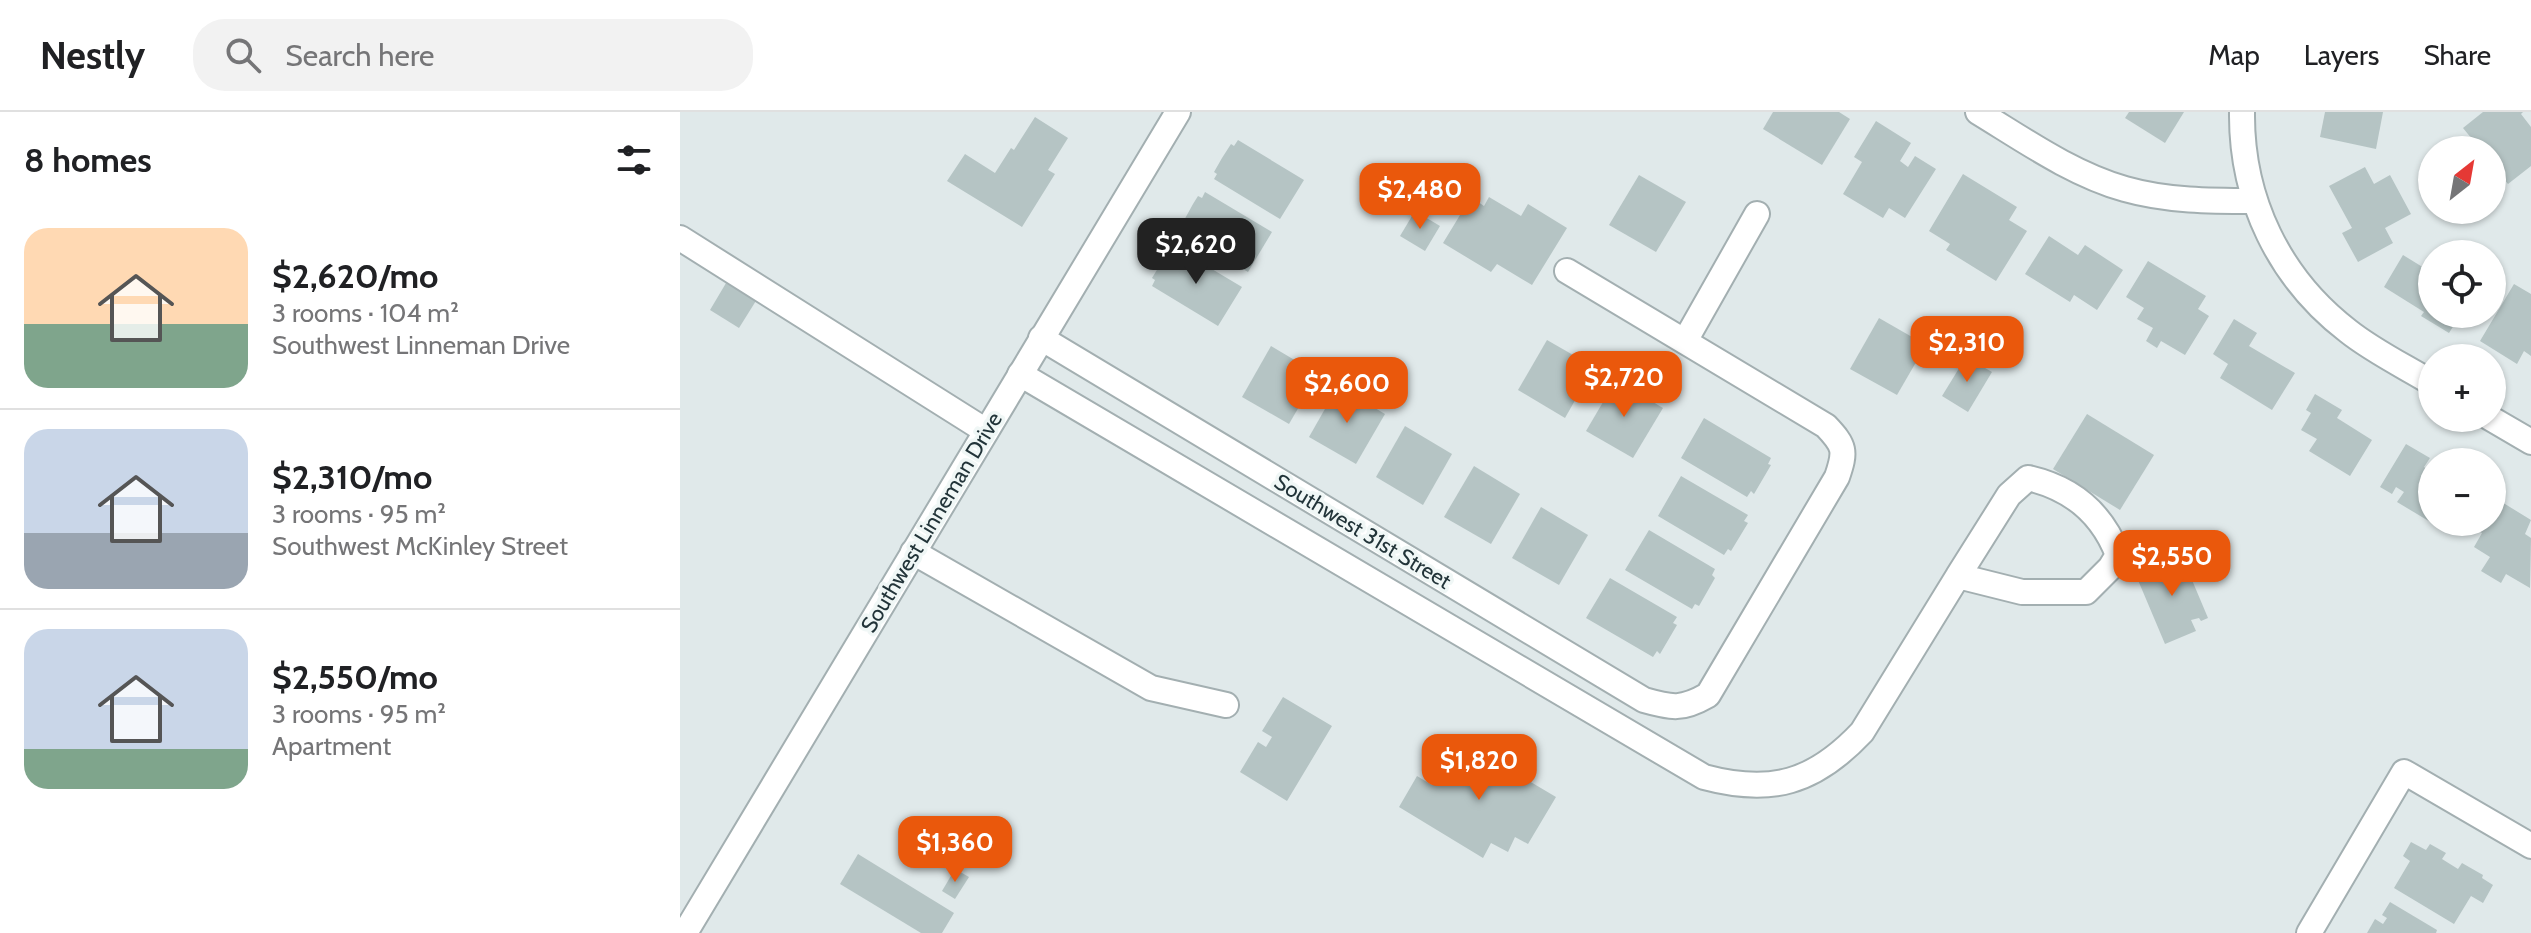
<!DOCTYPE html>
<meta charset="utf-8">
<style>
:root{--surface:#fff;--page:#f2f2f2;--text:#202124;--muted:#757577;--line:#e0e0e0;--accent:#ea580c}
body{margin:0;font-family:Cabin,sans-serif;background:var(--page);color:var(--text);height:100vh;display:flex;flex-direction:column;font-size:30px;white-space:nowrap}
*{box-sizing:border-box;margin:0}
p{font-size:26px;color:var(--muted)}
.icon{flex:none;width:44px;height:44px;fill:none;stroke:currentColor;stroke-width:2;stroke-linecap:round;stroke-linejoin:round}
.map{position:relative;flex:1;overflow:hidden}
.sheet{display:flex;flex-direction:column;background:var(--surface);width:680px}
.sheet>*{flex:none}
.needle{width:52px;rotate:31deg}
.fabs{position:absolute;left:1738px;top:24px;display:grid;gap:16px}
.fabs a{display:grid;place-items:center;width:88px;height:88px;border-radius:50%;background:var(--surface);box-shadow:0 2px 6px #0004;font-size:40px}
.price{position:absolute;translate:-50% -68px;padding:0 18px;border-radius:16px;background:var(--accent);color:#fff;font-size:26px;line-height:52px;filter:drop-shadow(0 2px 4px #0008)}
.price::after{content:'';position:absolute;left:50%;top:48px;width:24px;height:18px;margin-left:-12px;background:inherit;clip-path:polygon(0 0,100% 0,50% 100%)}
.price.active{background:#222;color:#fff}
ul{padding:0;list-style:none}
li{display:flex;align-items:center;gap:24px;height:200px;padding:0 24px}
li+li{border-top:2px solid var(--line)}
li span{display:grid;place-items:center;flex:none;width:224px;height:160px;border-radius:24px;color:#555}
li>.icon{margin-inline-start:auto}
span .icon{width:96px;height:96px;fill:#fffc;stroke-width:1}
li b{font-size:34px}
h2{display:flex;justify-content:space-between;align-items:center;height:96px;padding:0 24px;font-size:34px}
header{display:flex;align-items:center;gap:48px;box-sizing:border-box;height:112px;padding:0 40px;background:var(--surface);border-bottom:2px solid var(--line)}
header strong{font-size:38px}
nav{display:flex;gap:44px;margin-inline-start:auto;font-size:28px}
.search{width:560px;height:72px;background:var(--page);display:flex;align-items:center;gap:20px;box-sizing:border-box;padding:0 28px;border-radius:32px;color:var(--muted);font-size:30px}
main{display:flex;flex:1;min-height:0}
.map>svg:first-child{display:block}
.building{fill:#b5c4c4}
.lines{fill:none;stroke-linecap:round;stroke-linejoin:round}
.minor-casing{stroke:#a3afb1;stroke-width:28}
.minor{stroke:#fff;stroke-width:24}
.labels{text-anchor:middle;stroke-width:7;stroke-linejoin:round;paint-order:stroke}
.street-label{font-size:22px;fill:#223439;stroke:#f0f7f6}
</style>
<header>
<strong>Nestly</strong>
<div class="search"><svg class="icon" aria-label="search" viewBox="0 0 24 24"><circle cx="10" cy="10" r="6"/><path d="M15 15l6 6"/></svg>Search here</div>
<nav><a>Map</a><a>Layers</a><a>Share</a></nav>
</header>
<main>
<section class="sheet">
<h2>8 homes<svg class="icon" aria-label="filters" viewBox="0 0 24 24"><path d="M4 7h16M4 17h16"/><circle cx="9" cy="7" r="2"/><circle cx="15" cy="17" r="2"/></svg></h2>
<ul>
<li><span style="background:linear-gradient(#ffd9b3 60%,#7fa58c 0)"><svg class="icon" aria-label="home" viewBox="0 0 24 24"><path d="M3 11l9-7 9 7M6 9v11h12V9"/></svg></span><div><b>$2,620/mo</b><p>3 rooms · 104 m²</p><p>Southwest Linneman Drive</p></div></li>
<li><span style="background:linear-gradient(#c9d6e8 65%,#9aa5b1 0)"><svg class="icon" aria-label="home" viewBox="0 0 24 24"><path d="M3 11l9-7 9 7M6 9v11h12V9"/></svg></span><div><b>$2,310/mo</b><p>3 rooms · 95 m²</p><p>Southwest McKinley Street</p></div></li>
<li><span style="background:linear-gradient(#c9d6e8 75%,#7fa58c 0)"><svg class="icon" aria-label="home" viewBox="0 0 24 24"><path d="M3 11l9-7 9 7M6 9v11h12V9"/></svg></span><div><b>$2,550/mo</b><p>3 rooms · 95 m²</p><p>Apartment</p></div></li>
</ul>
</section>
<div class="map">
<svg width="1851" height="821" viewBox="0 0 1851 821">
<rect width="100%" height="100%" fill="#e0e9ea"/>
<g class="building">
<path d="M 1093,0 L 1159,0 L 1170,7 L 1142,53 L 1083,17 Z"/>
<path d="M 1449,0 L 1504,0 L 1485,31 L 1445,6 Z"/>
<path d="M 1645,0 L 1703,0 L 1696,37 L 1640,25 Z"/>
<path d="M 1803,0 L 1843,0 L 1841,2 L 1851,15 L 1851,54 L 1828,72 L 1812,52 L 1812,38 L 1801,38 L 1783,16 Z"/>
<path d="M 355,5 L 388,26 L 368,58 L 375,62 L 342,115 L 267,69 L 285,42 L 315,61 L 331,36 L 334,38 Z"/>
<path d="M 1196,9 L 1231,31 L 1220,49 L 1228,55 L 1235,44 L 1256,57 L 1225,106 L 1209,96 L 1203,106 L 1163,82 L 1182,50 L 1174,45 Z"/>
<path d="M 558,28 L 624,68 L 600,107 L 534,67 L 537,62 L 534,60 L 542,46 L 551,32 L 554,34 Z"/>
<path d="M 1685,55 L 1694,72 L 1710,63 L 1731,102 L 1705,116 L 1713,131 L 1678,150 L 1662,121 L 1672,116 L 1649,74 Z"/>
<path d="M 1283,62 L 1337,95 L 1329,108 L 1347,119 L 1316,169 L 1266,138 L 1270,132 L 1249,119 Z"/>
<path d="M 959,63 L 1006,90 L 976,140 L 929,113 Z"/>
<path d="M 525,80 L 592,120 L 568,160 L 502,120 L 505,114 L 502,112 L 513,92 L 518,84 L 522,86 Z"/>
<path d="M 791,85 L 804,94 L 809,85 L 841,104 L 848,92 L 887,116 L 852,173 L 817,152 L 811,160 L 763,131 Z"/>
<path d="M 735,99 L 760,114 L 745,139 L 720,124 Z"/>
<path d="M 1369,124 L 1398,143 L 1405,133 L 1443,158 L 1417,198 L 1394,183 L 1390,190 L 1345,162 Z"/>
<path d="M 495,135 L 562,175 L 538,214 L 472,174 L 475,168 L 472,166 L 489,138 L 492,140 Z"/>
<path d="M 1723,143 L 1749,159 L 1752,154 L 1752,202 L 1781,202 L 1769,221 L 1741,204 L 1744,200 L 1704,175 Z"/>
<path d="M 1468,149 L 1526,184 L 1518,197 L 1529,204 L 1505,243 L 1481,229 L 1477,236 L 1466,229 L 1473,216 L 1457,207 L 1464,196 L 1446,185 Z"/>
<path d="M 49,166 L 79,184 L 59,216 L 30,198 Z"/>
<path d="M 1834,172 L 1851,182 L 1851,244 L 1844,239 L 1837,252 L 1800,229 Z"/>
<path d="M 1199,206 L 1246,233 L 1217,283 L 1170,257 Z"/>
<path d="M 1554,207 L 1577,221 L 1569,234 L 1615,261 L 1592,298 L 1540,266 L 1548,252 L 1533,242 Z"/>
<path d="M 867,228 L 914,255 L 885,306 L 838,278 Z"/>
<path d="M 591,234 L 638,262 L 609,312 L 562,285 Z"/>
<path d="M 1286,245 L 1312,260 L 1288,300 L 1262,284 Z"/>
<path d="M 936,268 L 983,296 L 953,346 L 906,319 Z"/>
<path d="M 658,274 L 705,302 L 676,352 L 629,325 Z"/>
<path d="M 1635,282 L 1662,298 L 1657,306 L 1692,328 L 1670,364 L 1629,339 L 1637,327 L 1621,318 L 1631,301 L 1626,298 Z"/>
<path d="M 1407,302 L 1474,343 L 1440,398 L 1373,357 Z"/>
<path d="M 1024,306 L 1091,346 L 1088,352 L 1091,353 L 1074,382 L 1071,379 L 1067,385 L 1001,346 Z"/>
<path d="M 725,314 L 772,342 L 743,393 L 696,365 Z"/>
<path d="M 1726,332 L 1750,346 L 1744,355 L 1752,360 L 1752,411 L 1717,390 L 1724,380 L 1716,375 L 1712,382 L 1700,375 Z"/>
<path d="M 794,354 L 840,382 L 811,432 L 764,405 Z"/>
<path d="M 1001,364 L 1068,403 L 1064,409 L 1068,411 L 1051,439 L 1048,437 L 1044,443 L 978,404 Z"/>
<path d="M 1812,384 L 1851,408 L 1845,422 L 1851,426 L 1850,476 L 1826,462 L 1821,471 L 1801,459 L 1810,445 L 1794,435 L 1802,421 L 1793,415 L 1796,410 L 1812,410 Z"/>
<path d="M 861,395 L 908,423 L 879,473 L 832,446 Z"/>
<path d="M 969,418 L 1035,457 L 1032,463 L 1035,466 L 1019,494 L 1015,492 L 1012,497 L 945,458 Z"/>
<path d="M 1501,442 L 1528,506 L 1521,509 L 1519,506 L 1511,508 L 1516,519 L 1485,532 L 1455,461 Z"/>
<path d="M 930,466 L 997,505 L 993,511 L 997,513 L 980,542 L 977,539 L 973,545 L 906,506 Z"/>
<path d="M 603,585 L 652,614 L 607,689 L 560,660 L 578,630 L 586,635 L 592,625 L 582,619 Z"/>
<path d="M 780,628 L 876,685 L 848,732 L 835,725 L 828,740 L 811,731 L 803,746 L 719,695 L 737,664 L 752,673 Z"/>
<path d="M 1731,730 L 1746,738 L 1750,732 L 1766,741 L 1762,747 L 1778,757 L 1782,751 L 1803,763 L 1802,766 L 1813,773 L 1803,791 L 1791,784 L 1774,812 L 1714,776 L 1730,749 L 1723,744 Z"/>
<path d="M 178,742 L 274,801 L 262,821 L 241,821 L 160,772 Z"/>
<path d="M 275,757 L 289,765 L 275,787 L 262,779 Z"/>
<path d="M 1710,790 L 1757,818 L 1756,821 L 1687,821 L 1695,807 L 1703,812 L 1707,806 L 1702,803 Z"/>
</g>
<g class="lines">
<g class="minor-casing">
<g id="minor">
<path d="M 1298,0 C 1344,28 1392,62 1445,77 C 1487,89 1531,89 1574,89"/>
<path d="M 1562,0 C 1561,87 1599,166 1668,219 C 1693,239 1724,254 1752,271"/>
<path d="M 0,126 L 306,319"/>
<path d="M 361,226 L 964,588 C 992,596 1002,598 1028,583 L 1157,365 C 1166,339 1165,334 1146,314 L 887,159"/>
<path d="M 1005,229 L 1077,102"/>
<path d="M 340,262 L 1024,665 C 1091,683 1134,671 1182,620 L 1278,464 L 1342,480 L 1406,480 L 1430,456 L 1438,443 C 1422,401 1392,376 1348,366 L 1329,383 L 1278,464"/>
<path d="M 1810,306 L 1851,330"/>
<path d="M 233,440 L 471,576 L 546,593"/>
<path d="M 5,821 L 498,0"/>
<path d="M 1629,821 L 1724,660 L 1851,734"/>
</g>
</g>
<use href="#minor" class="minor"/>
</g>
<g class="labels">
<g class="street-label">
<text transform="translate(251 410) rotate(-59)" y="8">Southwest Linneman Drive</text>
<text transform="translate(683 419) rotate(31)" y="8">Southwest 31st Street</text>
</g>
</g>
</svg>
<div class="fabs">
<a><svg class="needle" viewBox="-14 -14 28 28"><path d="M0-13l5 13h-10z" fill="#e53935"/><path d="M0 13l5-13h-10z" fill="#757577"/></svg></a>
<a><svg class="icon" aria-label="locate" viewBox="0 0 24 24"><circle cx="12" cy="12" r="6"/><path d="M12 2v4M12 18v4M2 12h4M18 12h4"/></svg></a>
<a>+</a>
<a>−</a>
</div>
<b class="price" style="left:740px;top:119px">$2,480</b>
<b class="price active" style="left:516px;top:174px">$2,620</b>
<b class="price" style="left:1287px;top:272px">$2,310</b>
<b class="price" style="left:944px;top:307px">$2,720</b>
<b class="price" style="left:667px;top:313px">$2,600</b>
<b class="price" style="left:1492px;top:486px">$2,550</b>
<b class="price" style="left:799px;top:690px">$1,820</b>
<b class="price" style="left:275px;top:772px">$1,360</b>
</div>
</main>
